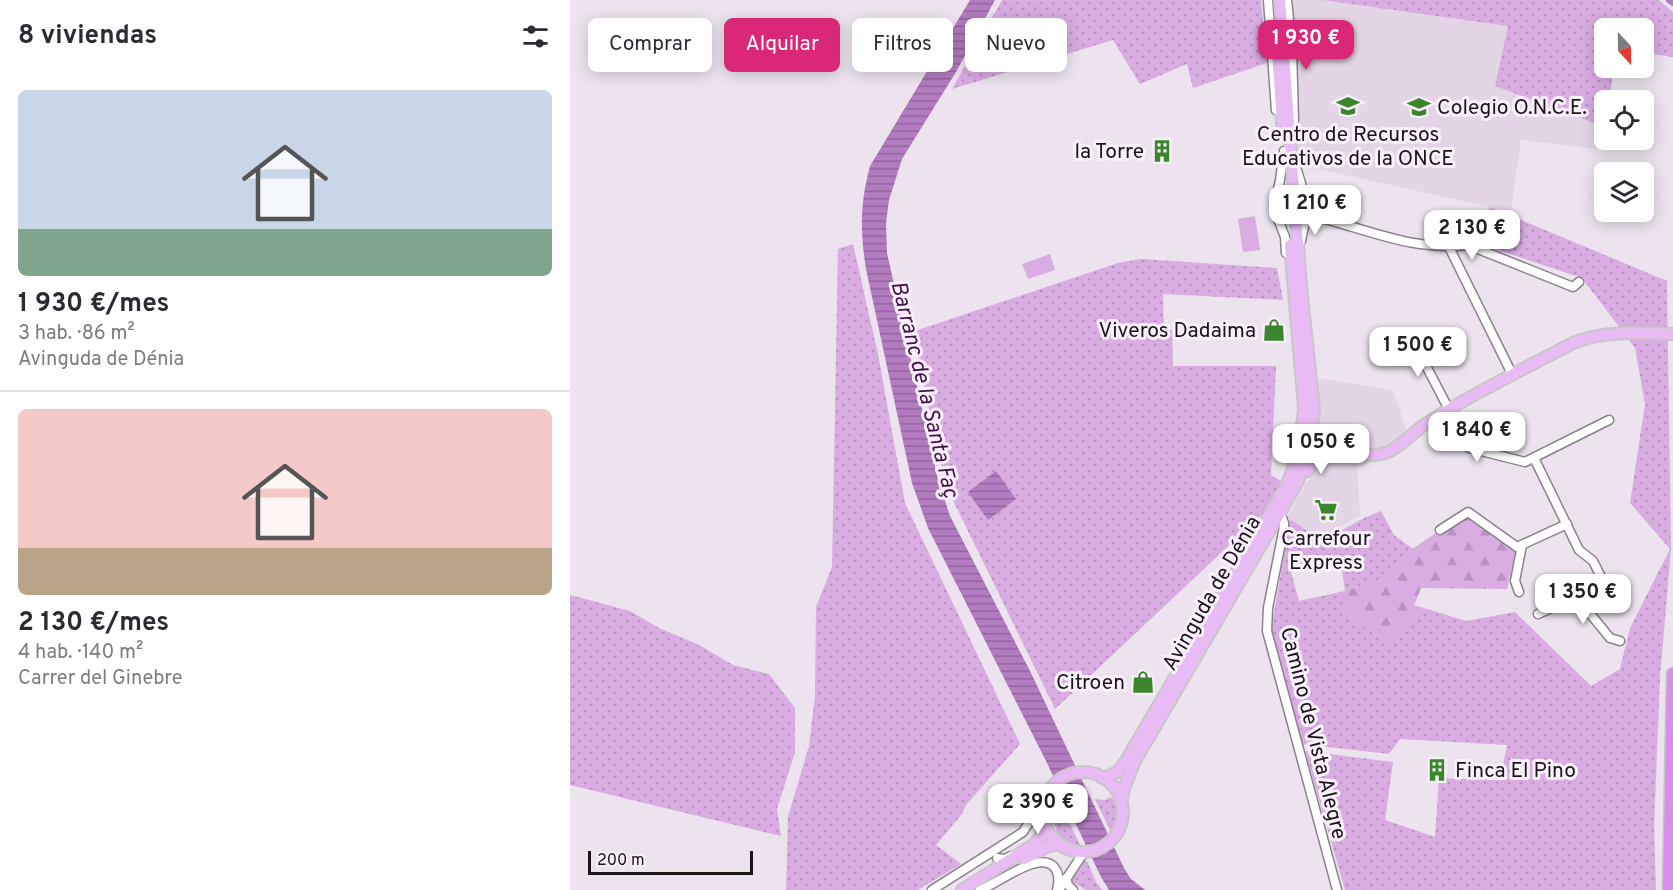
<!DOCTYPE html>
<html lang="es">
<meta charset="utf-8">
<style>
:root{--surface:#fff;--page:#f7f7f7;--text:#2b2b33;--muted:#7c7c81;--line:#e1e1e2;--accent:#db2777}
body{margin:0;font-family:Overpass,sans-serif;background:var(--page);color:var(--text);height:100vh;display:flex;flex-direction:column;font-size:22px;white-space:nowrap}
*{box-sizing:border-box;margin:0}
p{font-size:20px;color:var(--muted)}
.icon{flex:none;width:33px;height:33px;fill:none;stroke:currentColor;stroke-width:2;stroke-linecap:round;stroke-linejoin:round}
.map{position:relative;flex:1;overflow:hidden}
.side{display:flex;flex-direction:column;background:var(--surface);width:570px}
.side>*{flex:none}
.hud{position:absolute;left:18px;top:18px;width:570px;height:54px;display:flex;gap:12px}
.needle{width:39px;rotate:158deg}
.controls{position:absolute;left:1024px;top:18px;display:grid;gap:12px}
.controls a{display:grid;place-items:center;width:60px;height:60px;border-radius:9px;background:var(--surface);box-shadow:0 3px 15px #0003;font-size:30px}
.scale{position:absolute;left:18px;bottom:15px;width:165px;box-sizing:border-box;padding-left:6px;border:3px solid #191519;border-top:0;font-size:16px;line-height:21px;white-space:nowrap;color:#191519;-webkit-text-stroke:4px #faf0fc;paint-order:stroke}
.price{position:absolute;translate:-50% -51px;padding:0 14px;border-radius:12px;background:#fff;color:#222;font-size:20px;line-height:39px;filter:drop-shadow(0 2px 3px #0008)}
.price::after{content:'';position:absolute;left:50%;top:36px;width:18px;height:14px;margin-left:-9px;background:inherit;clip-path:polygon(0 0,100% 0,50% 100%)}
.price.selected{background:var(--accent);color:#fff}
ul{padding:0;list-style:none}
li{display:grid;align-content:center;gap:12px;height:318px;padding:0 18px}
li+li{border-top:2px solid var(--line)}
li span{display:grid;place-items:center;height:186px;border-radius:9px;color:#555}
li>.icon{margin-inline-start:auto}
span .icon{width:108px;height:108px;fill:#fffc;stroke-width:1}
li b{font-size:26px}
h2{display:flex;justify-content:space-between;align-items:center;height:72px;padding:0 18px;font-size:26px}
.tag{padding:0 21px;border-radius:9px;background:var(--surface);box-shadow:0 3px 15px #0003;font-size:21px;line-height:54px}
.tag.selected{background:var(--accent);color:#fff}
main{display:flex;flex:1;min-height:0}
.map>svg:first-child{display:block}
.built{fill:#e3d5e6}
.green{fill:url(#green-dots);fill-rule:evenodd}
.forest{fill:url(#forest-firs)}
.pitch{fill:#d9ace2}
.water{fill:url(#water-rules)}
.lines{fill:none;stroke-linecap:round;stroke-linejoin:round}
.canal{stroke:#b37cc0;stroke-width:6}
.minor-casing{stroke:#8b828c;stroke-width:11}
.major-casing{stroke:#c8c7c8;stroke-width:14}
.highway-casing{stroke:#c8c7c8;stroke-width:15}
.minor{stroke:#fff;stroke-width:8}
.major{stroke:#e9bbf4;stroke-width:10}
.highway{stroke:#db8dec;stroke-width:12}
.labels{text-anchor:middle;stroke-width:6;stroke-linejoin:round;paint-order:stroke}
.poi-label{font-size:21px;fill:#191519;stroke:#faf0fc;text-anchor:end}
.street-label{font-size:21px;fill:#191519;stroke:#faf0fc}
.water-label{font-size:22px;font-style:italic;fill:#430f4e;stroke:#faf0fc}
</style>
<main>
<section class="side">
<h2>8 viviendas<svg class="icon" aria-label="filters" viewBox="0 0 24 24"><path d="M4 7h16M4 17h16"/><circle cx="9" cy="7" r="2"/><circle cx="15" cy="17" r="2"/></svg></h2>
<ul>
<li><span style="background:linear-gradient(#c9d6e8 75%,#7fa58c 0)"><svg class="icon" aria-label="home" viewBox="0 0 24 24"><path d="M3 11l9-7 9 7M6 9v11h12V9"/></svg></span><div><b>1 930 €/mes</b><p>3 hab. · 86 m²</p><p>Avinguda de Dénia</p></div></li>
<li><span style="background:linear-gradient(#f6c9c9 75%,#b9a48a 0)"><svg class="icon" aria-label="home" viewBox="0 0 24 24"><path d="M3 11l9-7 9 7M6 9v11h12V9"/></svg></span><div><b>2 130 €/mes</b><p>4 hab. · 140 m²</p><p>Carrer del Ginebre</p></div></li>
</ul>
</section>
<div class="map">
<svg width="1103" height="890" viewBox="0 0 1103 890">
<defs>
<pattern id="green-dots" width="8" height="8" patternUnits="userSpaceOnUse" patternTransform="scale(1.5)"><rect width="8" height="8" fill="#d9ace2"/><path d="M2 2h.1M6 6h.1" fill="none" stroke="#ba93c1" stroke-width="1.8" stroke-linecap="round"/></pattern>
<pattern id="forest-firs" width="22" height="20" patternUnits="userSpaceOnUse" patternTransform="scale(1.5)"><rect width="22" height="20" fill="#d9ace2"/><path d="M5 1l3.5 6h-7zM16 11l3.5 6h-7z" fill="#ba93c1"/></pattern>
<pattern id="water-rules" width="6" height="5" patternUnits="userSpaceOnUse" patternTransform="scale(1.5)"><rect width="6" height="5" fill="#b37cc0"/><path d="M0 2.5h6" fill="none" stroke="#91649b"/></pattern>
</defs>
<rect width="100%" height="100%" fill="#ece3ee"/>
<g class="built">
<path d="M 717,0 L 752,0 L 939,26 L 925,86 L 1035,127 L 1035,134 L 1026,149 L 951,140 L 940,217 L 920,207 L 721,163 Z"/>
<path d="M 746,378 L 823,390 L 841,444 L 816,460 L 787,466 L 790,515 L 748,539 L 717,517 L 749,460 Z"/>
</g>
<g class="green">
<path d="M 432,0 L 691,0 L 697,63 L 623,88 L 617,64 L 570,84 L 543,40 L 382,89 Z"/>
<path d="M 752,0 L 1089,0 L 1103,12 L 1103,57 L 1074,53 L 1074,28 L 1035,28 L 1035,68 L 1043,68 L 1040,100 L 1035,100 L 1035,127 L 925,86 L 938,26 Z"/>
<path d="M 920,207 L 1097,281 L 1101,549 L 1090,677 L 1084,826 L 1086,890 L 775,890 L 735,751 L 823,762 L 815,820 L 865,837 L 869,778 L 930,780 L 937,745 L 830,739 L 819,754 L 732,744 L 701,631 L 720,519 L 752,541 L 794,518 L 811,511 L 824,535 L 846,551 L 813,579 L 775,591 L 775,612 L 816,642 L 833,630 L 854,608 L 896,621 L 945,612 L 1021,686 L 1050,669 L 1060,628 L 1100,549 L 1060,503 L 1075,404 L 1065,348 L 1012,278 L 904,242 ZM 770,556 L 775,591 L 729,601 L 720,568 Z"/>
<path d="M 283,244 L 308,354 L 335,503 L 450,744 L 396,805 L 392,814 L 366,845 L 391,864 L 348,890 L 216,890 L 218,817 L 239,746 L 245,696 L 246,607 L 262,567 L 268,249 Z"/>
<path d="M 571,259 L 707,268 L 713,300 L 593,294 L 594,329 L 602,330 L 603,366 L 706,366 L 701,475 L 712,482 L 701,506 L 485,709 L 376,486 L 342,332 L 548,263 Z"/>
<path d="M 0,595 L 60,611 L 89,628 L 127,644 L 163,665 L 199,674 L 225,708 L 225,752 L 207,809 L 211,836 L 0,785 Z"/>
<path d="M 484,791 L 511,847 C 500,846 492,840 484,832 L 487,830 L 484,824 L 481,825 L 478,809 Z"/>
<path d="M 541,797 L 542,799 L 545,798 C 549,810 548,821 541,832 L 525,799 L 535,800 Z"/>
<path d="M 512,861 L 517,861 L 526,882 L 532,890 L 516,890 L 501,881 Z"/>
</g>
<path class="forest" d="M 898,512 L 947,547 L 937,589 L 851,588 L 844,605 L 854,608 L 833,630 L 816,642 L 775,612 L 775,591 L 813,579 L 842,549 Z"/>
<g class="pitch">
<path d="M 685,216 L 690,250 L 673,252 L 668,219 Z"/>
<path d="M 480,254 L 485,270 L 458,279 L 452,264 Z"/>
</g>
<g class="water">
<path d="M 400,0 L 425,0 L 386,72 L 332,159 L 319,200 L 316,223 L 317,253 L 368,480 L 380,516 L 460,671 L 554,868 L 561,879 L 575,890 L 539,890 L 531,877 L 476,761 L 358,528 L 342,483 L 296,269 C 290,230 290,204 300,166 Z"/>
<path d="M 426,471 L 446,499 L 418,520 L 398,492 Z"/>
</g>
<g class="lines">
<path class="canal" d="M 1099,0 L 1103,3"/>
<g class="minor-casing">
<g id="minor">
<path d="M 698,0 L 706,110"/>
<path d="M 717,0 L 722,49 L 724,120"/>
<path d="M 714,151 L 710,180 L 705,203 L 708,219 L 715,237 L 716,253"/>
<path d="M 727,170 L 738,207 L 731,241"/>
<path d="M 705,199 C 710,191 721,191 730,192"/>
<path d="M 735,214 C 791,226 839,252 898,245 L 1003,287 L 1009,282"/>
<path d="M 879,247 L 942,374"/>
<path d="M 840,335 L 899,448 L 955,462 L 1039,420"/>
<path d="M 964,458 L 1009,550 L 1023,561 L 1031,577 L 1030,591 L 1013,605"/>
<path d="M 710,513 L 714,523 L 714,527 L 698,608 L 697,631 L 767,890"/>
<path d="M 870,530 L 898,512 L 947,547 L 997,524"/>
<path d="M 949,592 L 945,581 L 952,545"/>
<path d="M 968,614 L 994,602 L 1013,605 L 1040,638 L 1050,641"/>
<path d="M 427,858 L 435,859 L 441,856"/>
<path d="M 496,878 L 498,885 L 503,890"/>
<path d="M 362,890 L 453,832 L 458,824 L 455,804 L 463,800 L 475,801"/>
<path d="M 410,890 C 428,884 468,850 484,867 C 490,874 489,882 487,890"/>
<path d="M 489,890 L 514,852"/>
</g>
</g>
<g class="major-casing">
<g id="major">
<path d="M 706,38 L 713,136"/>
<path d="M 743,429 L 753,441 L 771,450"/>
<path d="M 737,471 C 758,433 786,464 818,452 C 830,447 841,435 851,427 C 860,421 869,415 878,410 C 919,386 961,365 1003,343 C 1036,330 1068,333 1103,334"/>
<circle cx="513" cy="812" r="40"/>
<path d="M 532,778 L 548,772 L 557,759 L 716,487 C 727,461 732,436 734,408 L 720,245"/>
<path d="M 551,802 L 555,786 L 565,761 L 710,513 L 728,481 L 738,453 L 744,410 L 731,286 L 710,0"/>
<path d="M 454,859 L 476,847 L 489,844"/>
<path d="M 392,890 L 463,845 L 471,836 L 474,823"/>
</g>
</g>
<g class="highway-casing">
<path id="highway" d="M 1099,890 L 1103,674"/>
</g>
<use href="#minor" class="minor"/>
<use href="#major" class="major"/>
<use href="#highway" class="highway"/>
</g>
<defs>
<g id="school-bare" transform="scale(1.8)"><path d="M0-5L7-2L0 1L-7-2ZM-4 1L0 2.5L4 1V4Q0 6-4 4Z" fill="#3b852c" stroke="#faf0fc" stroke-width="2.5" paint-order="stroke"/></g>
<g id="building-bare" transform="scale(1.8)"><path d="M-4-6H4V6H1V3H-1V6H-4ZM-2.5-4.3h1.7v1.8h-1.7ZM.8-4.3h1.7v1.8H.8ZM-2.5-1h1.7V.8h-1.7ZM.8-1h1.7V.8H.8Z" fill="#3b852c" stroke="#faf0fc" stroke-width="2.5" paint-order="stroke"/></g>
<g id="shop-bare" transform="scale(1.8)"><path d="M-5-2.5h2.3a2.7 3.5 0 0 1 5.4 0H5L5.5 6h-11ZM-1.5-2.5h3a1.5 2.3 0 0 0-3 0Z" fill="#3b852c" stroke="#faf0fc" stroke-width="2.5" paint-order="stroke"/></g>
<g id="supermarket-bare" transform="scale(1.8)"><path d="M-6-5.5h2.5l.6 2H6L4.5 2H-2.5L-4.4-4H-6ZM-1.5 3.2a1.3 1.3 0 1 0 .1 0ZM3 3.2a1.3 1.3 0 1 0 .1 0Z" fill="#3b852c" stroke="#faf0fc" stroke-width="2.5" paint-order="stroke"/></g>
</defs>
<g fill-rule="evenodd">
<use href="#school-bare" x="778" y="106"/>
<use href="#school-bare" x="849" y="107"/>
<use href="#building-bare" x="592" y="151"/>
<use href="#shop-bare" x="704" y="330"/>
<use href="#supermarket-bare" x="756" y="510"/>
<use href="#shop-bare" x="573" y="682"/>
<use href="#building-bare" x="867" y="770"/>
</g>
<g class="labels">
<g class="poi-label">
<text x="867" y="114" text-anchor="start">Colegio O.N.C.E.</text>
<text x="778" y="141" text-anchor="middle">Centro de Recursos<tspan x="778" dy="24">Educativos de la ONCE</tspan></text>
<text x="574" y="158">la Torre</text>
<text x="686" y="337">Viveros Dadaima</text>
<text x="756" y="545" text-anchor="middle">Carrefour<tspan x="756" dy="24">Express</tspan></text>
<text x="555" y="689">Citroen</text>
<text x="885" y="777" text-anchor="start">Finca El Pino</text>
</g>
<g class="street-label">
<text transform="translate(641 593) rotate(-60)" y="7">Avinguda de Dénia</text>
<text transform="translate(744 733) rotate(76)" y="7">Camino de Vista Alegre</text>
</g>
<g class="water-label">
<text transform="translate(356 389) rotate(76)" y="8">Barranc de la Santa Faç</text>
</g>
</g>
</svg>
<div class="controls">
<a><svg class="needle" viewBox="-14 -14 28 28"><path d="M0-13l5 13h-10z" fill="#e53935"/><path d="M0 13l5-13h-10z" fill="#7c7c81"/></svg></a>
<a><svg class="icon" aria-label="locate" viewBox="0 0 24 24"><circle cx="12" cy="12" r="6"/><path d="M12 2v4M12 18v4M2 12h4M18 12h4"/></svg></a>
<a><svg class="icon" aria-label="layers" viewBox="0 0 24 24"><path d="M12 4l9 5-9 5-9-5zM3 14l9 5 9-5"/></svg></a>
</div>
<div class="scale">200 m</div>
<b class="price selected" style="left:736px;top:71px">1 930 €</b>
<b class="price" style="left:745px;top:236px">1 210 €</b>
<b class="price" style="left:902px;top:261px">2 130 €</b>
<b class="price" style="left:848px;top:378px">1 500 €</b>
<b class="price" style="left:907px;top:463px">1 840 €</b>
<b class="price" style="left:751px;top:475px">1 050 €</b>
<b class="price" style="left:1013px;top:625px">1 350 €</b>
<b class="price" style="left:468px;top:835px">2 390 €</b>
<div class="hud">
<a class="tag">Comprar</a>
<a class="tag selected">Alquilar</a>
<a class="tag">Filtros</a>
<a class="tag">Nuevo</a>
</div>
</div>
</main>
